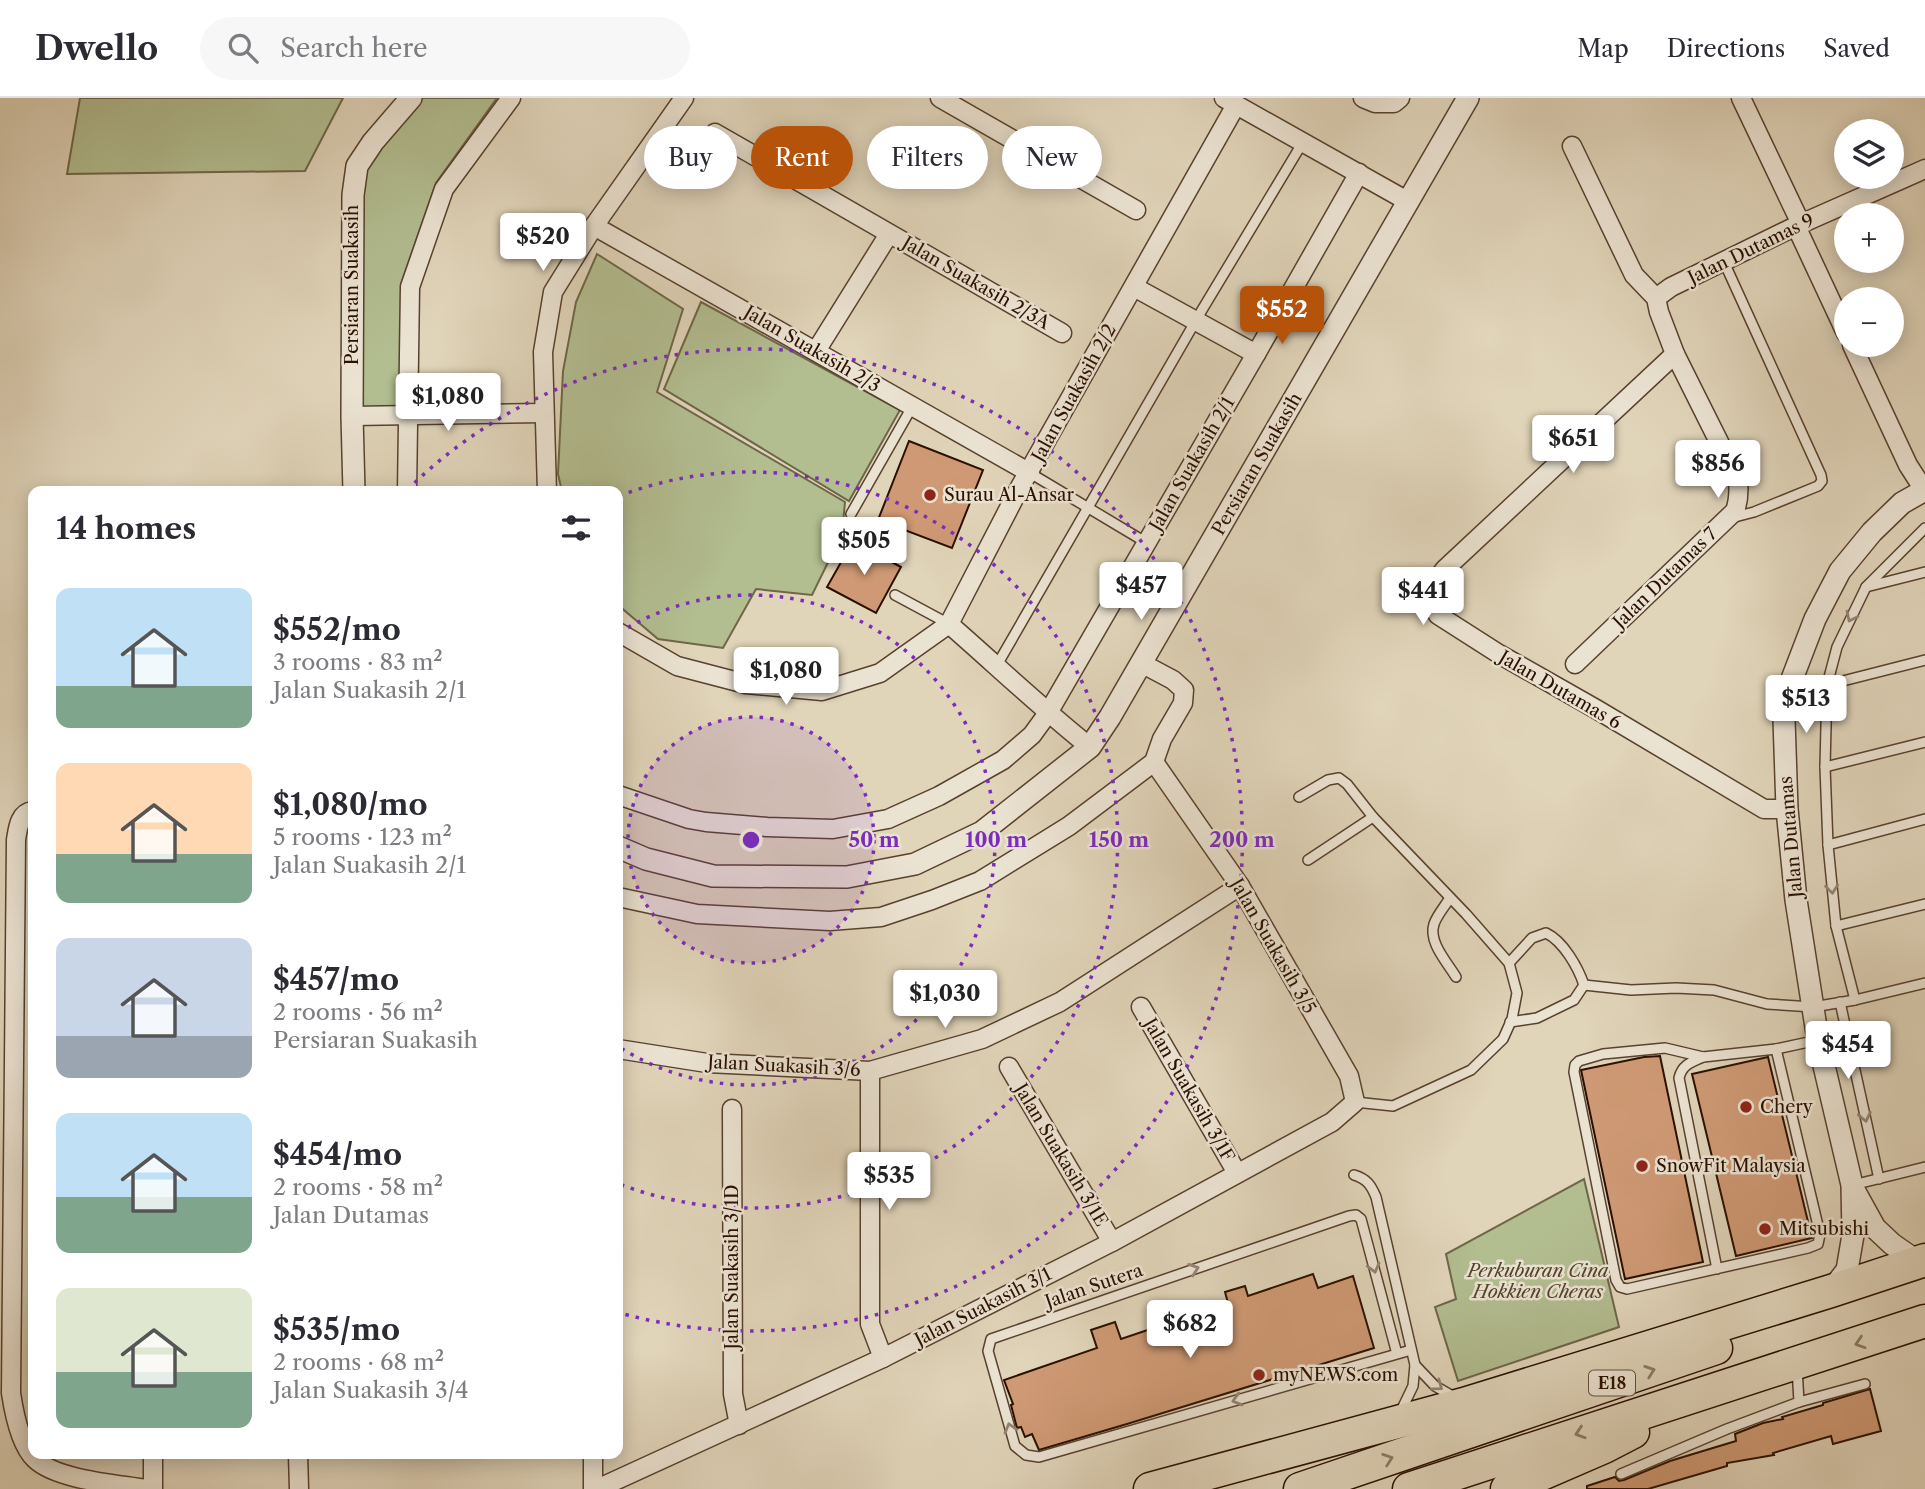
<!DOCTYPE html>
<meta charset="utf-8">
<style>
:root{--surface:#fff;--page:#f7f7f7;--text:#2b2b33;--muted:#7c7c81;--line:#e1e1e2;--accent:#b45309}
body{margin:0;font-family:"Libre Caslon Text",serif;background:var(--page);color:var(--text);height:100vh;display:flex;flex-direction:column;font-size:26px;white-space:nowrap}
*{box-sizing:border-box;margin:0}
p{font-size:23px;color:var(--muted)}
.icon{flex:none;width:38px;height:38px;fill:none;stroke:currentColor;stroke-width:2;stroke-linecap:round;stroke-linejoin:round}
.map{position:relative;flex:1;overflow:hidden}
.details{position:absolute;left:28px;top:388px;width:595px;height:973px;display:flex;flex-direction:column;background:var(--surface);border-radius:14px;box-shadow:0 4px 18px #0003}
.details>*{flex:none}
.hud{position:absolute;left:644px;top:28px;width:665px;height:63px;display:flex;gap:14px}
.tools{position:absolute;left:1834px;top:21px;display:grid;gap:14px}
.tools a{display:grid;place-items:center;width:70px;height:70px;border-radius:50%;background:var(--surface);box-shadow:0 4px 18px #0003;font-size:35px}
.price{position:absolute;translate:-50% -60px;padding:0 16px;border-radius:7px;background:#fff;color:#222;font-size:23px;line-height:46px;filter:drop-shadow(0 2px 4px #0008)}
.price::after{content:'';position:absolute;left:50%;top:42px;width:21px;height:16px;margin-left:-10px;background:inherit;clip-path:polygon(0 0,100% 0,50% 100%)}
.price.current{background:var(--accent);color:#fff}
ul{padding:0;list-style:none}
li{display:flex;align-items:center;gap:21px;height:175px;padding:0 28px}
li span{display:grid;place-items:center;flex:none;width:196px;height:140px;border-radius:14px;color:#555}
li>.icon{margin-inline-start:auto}
span .icon{width:84px;height:84px;fill:#fffc;stroke-width:1}
li b{font-size:30px}
h2{display:flex;justify-content:space-between;align-items:center;height:84px;padding:0 28px;font-size:30px}
.pill{padding:0 24px;border-radius:32px;background:var(--surface);box-shadow:0 4px 18px #0003;font-size:24px;line-height:63px}
.pill.current{background:var(--accent);color:#fff}
header{display:flex;align-items:center;gap:42px;box-sizing:border-box;height:98px;padding:0 35px;background:var(--surface);border-bottom:2px solid var(--line)}
header strong{font-size:33px}
nav{display:flex;gap:38px;margin-inline-start:auto;font-size:24px}
.search{width:490px;height:63px;background:var(--page);display:flex;align-items:center;gap:18px;box-sizing:border-box;padding:0 24px;border-radius:38px;color:var(--muted);font-size:26px}
.map>svg:first-child{display:block}
.green{fill:#b2bd90;stroke:#6e6648;stroke-width:2}
.building{fill:#ce9974;stroke:#2a1000;stroke-width:2}
.lines{fill:none;stroke-linecap:round;stroke-linejoin:round}
.service-casing{stroke:#58412e;stroke-width:12}
.minor-casing{stroke:#58412e;stroke-width:21}
.tertiary-casing{stroke:#58412e;stroke-width:24}
.motorway-casing{stroke:#2a1000;stroke-width:35}
.service{stroke:#ebe3d2;stroke-width:9}
.minor{stroke:#ebe3d2;stroke-width:18}
.tertiary{stroke:#ebe3d2;stroke-width:21}
.motorway{stroke:#e0d4b9;stroke-width:32}
.oneway{stroke:#948474}
.oneway2{stroke:#8e7c66}
.ring{fill:none;stroke:#7b2cbf;stroke-width:3.5;stroke-dasharray:3.5 7}
.poi-dot{fill:#8f2418;stroke:#ebe3d2;stroke-width:2.5}
.labels{text-anchor:middle;stroke-width:5;stroke-linejoin:round;paint-order:stroke}
.shield{fill:#ebe3d2;stroke:#644f3f;stroke-width:2}
.shield-label{font-size:16px;font-weight:bold;fill:#2a1000}
.street-label{font-size:18px;fill:#2a1000;stroke:#ebe3d2}
.poi-label{font-size:18px;fill:#2a1000;stroke:#ebe3d2;text-anchor:start}
.park-label{font-size:18px;font-style:italic;fill:#53442b;stroke:#ebe3d2}
.centre{fill:#7b2cbf;stroke:#ebe3d2;stroke-width:3.5}
.ring-label{font-size:21px;text-anchor:middle;font-weight:bold;fill:#7b2cbf;stroke:#ebe3d2;stroke-width:5;stroke-linejoin:round;paint-order:stroke}
</style>
<header>
<strong>Dwello</strong>
<div class="search"><svg class="icon" aria-label="search" viewBox="0 0 24 24"><circle cx="10" cy="10" r="6"/><path d="M15 15l6 6"/></svg>Search here</div>
<nav><a>Map</a><a>Directions</a><a>Saved</a></nav>
</header>
<div class="map">
<svg width="1925" height="1391" viewBox="0 0 1925 1391">
<rect width="100%" height="100%" fill="#e0d4b9"/>
<filter id="stains"><feTurbulence type="fractalNoise" baseFrequency=".00286" numOctaves="4"/><feColorMatrix values="0 0 0 0 .2 0 0 0 0 .09 0 0 0 0 .02 0 0 0 .5 -.17"/></filter>
<radialGradient id="worn" r=".72"><stop offset=".6" stop-color="#630" stop-opacity="0"/><stop offset="1" stop-color="#630" stop-opacity=".3"/></radialGradient>
<g class="green">
<path d="M 80,0 L 343,0 L 305,73 L 67,76 Z"/>
<path d="M 422,0 L 497,0 L 436,85 L 401,186 L 401,311 L 359,311 L 361,97 L 364,70 L 382,46 Z"/>
<path d="M 597,156 L 683,211 L 657,294 L 845,404 L 842,436 L 812,497 L 756,491 L 723,550 L 658,541 L 618,507 L 618,394 L 562,394 L 558,376 L 563,273 L 576,204 Z"/>
<path d="M 701,204 L 900,312 L 849,403 L 664,291 Z"/>
<path d="M 1584,1081 L 1619,1229 L 1458,1283 L 1435,1209 L 1456,1201 L 1446,1156 Z"/>
</g>
<g class="building">
<path d="M 909,343 L 983,372 L 952,450 L 878,422 Z"/>
<path d="M 853,443 L 901,469 L 876,515 L 827,489 Z"/>
<path d="M 1660,958 L 1703,1164 L 1625,1181 L 1581,972 L 1644,959 Z"/>
<path d="M 1768,959 L 1812,1140 L 1736,1158 L 1692,976 Z"/>
<path d="M 1313,1176 L 1318,1190 L 1353,1178 L 1374,1250 L 1127,1326 L 1039,1352 L 1032,1336 L 1025,1339 L 1021,1329 L 1017,1330 L 1011,1307 L 1013,1306 L 1004,1282 L 1097,1250 L 1091,1232 L 1115,1224 L 1121,1241 L 1228,1205 L 1225,1194 L 1245,1188 L 1248,1198 Z"/>
<path d="M 1870,1291 L 1881,1333 L 1833,1346 L 1831,1338 L 1773,1355 L 1774,1357 L 1727,1365 L 1727,1368 L 1648,1391 L 1587,1391 L 1587,1388 L 1615,1379 L 1619,1383 L 1624,1382 L 1670,1363 L 1736,1343 L 1735,1336 L 1763,1325 L 1783,1321 L 1782,1319 L 1823,1307 L 1823,1305 Z"/>
</g>
<g class="lines">
<g class="service-casing">
<g id="service">
<path d="M 1724,164 L 1821,377 L 1822,383 L 1818,388 L 1754,414 L 1731,420"/>
<path d="M 1030,375 L 1147,445"/>
<path d="M 851,416 L 912,309"/>
<path d="M 1866,489 L 1925,474"/>
<path d="M 895,497 L 949,526"/>
<path d="M 997,567 L 1202,212 L 1303,44"/>
<path d="M 1794,581 L 1827,587 L 1925,562"/>
<path d="M 1825,669 L 1925,644"/>
<path d="M 1299,699 L 1328,682 L 1339,680 L 1347,686 L 1373,719 L 1466,816 L 1509,865 L 1517,895 L 1512,921 L 1503,941 L 1471,972 L 1393,1008 L 1355,1004"/>
<path d="M 1828,747 L 1925,721"/>
<path d="M 1308,762 L 1373,719"/>
<path d="M 1450,800 C 1445,808 1437,817 1434,826 C 1428,844 1447,864 1456,879"/>
<path d="M 1836,828 L 1925,806"/>
<path d="M 1509,865 L 1532,840 L 1546,835 C 1563,843 1578,869 1584,887 L 1574,902 L 1537,920 L 1510,924"/>
<path d="M 1584,887 L 1631,892 L 1676,890 L 1714,892 L 1767,906 L 1813,909 L 1855,902 L 1925,885"/>
<path d="M 1855,902 L 1836,828 L 1828,747 L 1825,669 L 1827,587 L 1837,549 L 1866,489 L 1925,430"/>
<path d="M 1840,904 L 1879,1081"/>
<path d="M 1703,959 L 1776,951 L 1818,942"/>
<path d="M 1354,1077 C 1367,1081 1371,1087 1376,1099 L 1415,1267 L 1413,1288 L 1399,1317"/>
<path d="M 1853,1087 L 1925,1069"/>
<path d="M 1717,1171 L 1679,980 C 1682,967 1691,964 1703,959 L 1665,950 L 1603,956 L 1579,963 L 1575,967 L 1574,974 L 1616,1182 L 1620,1189 L 1627,1191 L 1808,1150 L 1818,1146 L 1820,1136 L 1776,951"/>
<path d="M 1397,1256 L 1361,1121 L 1356,1117 L 1349,1118 L 991,1241 L 988,1253 L 1015,1348 L 1026,1357 L 1039,1359 L 1411,1252"/>
<path d="M 1415,1267 L 1435,1288 L 1454,1299"/>
<path d="M 1799,1304 L 1865,1286"/>
<path d="M 1621,1376 L 1727,1331 L 1799,1304 L 1797,1270"/>
</g>
</g>
<g class="minor-casing">
<g id="minor">
<path d="M 940,0 L 1136,112"/>
<path d="M 1224,0 L 1409,104"/>
<path d="M 1363,0 L 1375,5 L 1394,5 L 1400,0"/>
<path d="M 1741,0 L 1801,126"/>
<path d="M 715,35 L 1062,235"/>
<path d="M 1572,48 L 1634,177 L 1656,200 L 1659,214 L 1675,256 L 1738,382 C 1739,393 1739,402 1735,413 L 1575,566"/>
<path d="M 594,128 L 1030,375"/>
<path d="M 1796,128 L 1846,235"/>
<path d="M 1134,189 L 1256,256 L 1359,75"/>
<path d="M 1656,200 L 1671,189 L 1796,128 L 1925,71"/>
<path d="M 1852,247 L 1908,367 L 1924,392"/>
<path d="M 816,253 L 889,136"/>
<path d="M 1675,256 L 1445,471 L 1432,488 L 1431,503 L 1438,517 L 1499,556 L 1596,611 L 1764,711 L 1787,711"/>
<path d="M 352,318 L 544,315"/>
<path d="M 407,394 L 410,189 L 444,91 L 511,0"/>
<path d="M 547,394 L 543,254 L 553,194 L 594,128 L 684,0"/>
<path d="M 949,526 C 996,567 1041,610 1090,649"/>
<path d="M 618,534 L 677,568 L 746,586 L 822,593 L 880,575 L 949,526 L 1020,389 L 1236,7"/>
<path d="M 618,697 L 689,721 L 706,724 L 767,729 L 833,731 L 888,721 L 939,698 L 1003,662 L 1032,637 L 1048,615 L 1256,256"/>
<path d="M 33,713 C 19,715 18,730 16,742 L 11,1295 C 14,1315 20,1347 35,1361 C 57,1382 116,1386 146,1391"/>
<path d="M 618,799 L 697,816 L 830,823 L 881,819 L 932,802 L 980,783 L 1069,728 L 1154,664 L 1162,641 L 1183,605 L 1184,592 L 1173,582 L 1141,565"/>
<path d="M 1141,909 L 1237,1075"/>
<path d="M 618,951 L 707,965 L 870,973 L 982,941 L 1060,904 L 1240,788"/>
<path d="M 1009,969 L 1112,1144"/>
<path d="M 870,973 L 870,1226 L 883,1260"/>
<path d="M 732,1011 L 733,1296 L 739,1327"/>
<path d="M 153,1356 L 153,1391"/>
<path d="M 298,1356 L 299,1391"/>
<path d="M 593,1356 L 593,1391"/>
<path d="M 597,1391 L 883,1260 L 1112,1144 L 1332,1024 L 1355,1004 L 1349,978 L 1240,788 L 1154,664"/>
</g>
</g>
<g class="tertiary-casing">
<g id="tertiary">
<path d="M 354,394 L 352,318 L 353,97 L 357,68 L 373,44 L 411,0"/>
<path d="M 618,749 L 646,761 L 713,778 L 847,779 L 915,766 L 982,734 L 1090,649 L 1110,619 L 1468,0"/>
<path d="M 1854,1092 L 1875,1130 L 1892,1146 L 1918,1164"/>
<path d="M 1831,1193 L 1847,1172 L 1853,1137 L 1852,1087 L 1818,942 L 1796,802 L 1787,711 L 1784,621 L 1792,581 L 1815,521 L 1840,473 L 1872,434 L 1902,405 L 1925,392"/>
</g>
</g>
<g class="motorway-casing">
<g id="motorway">
<path d="M 1150,1391 L 1464,1306 L 1831,1193 L 1925,1162"/>
<path d="M 1300,1391 L 1716,1250"/>
<path d="M 1409,1391 L 1925,1223"/>
<path d="M 1507,1391 L 1604,1349 L 1633,1334"/>
</g>
</g>
<use href="#service" class="service"/>
<use href="#minor" class="minor"/>
<use href="#tertiary" class="tertiary"/>
<use href="#motorway" class="motorway"/>
</g>
<defs><path id="oneway-chevron" d="M-2-3.5L2.5 0L-2 3.5" fill="none" stroke-width="1.6" stroke-linecap="round" stroke-linejoin="round" transform="scale(1.75)"/></defs>
<g class="oneway">
<use href="#oneway-chevron" transform="translate(1851 519) rotate(116)"/>
<use href="#oneway-chevron" transform="translate(1832 791) rotate(84)"/>
<use href="#oneway-chevron" transform="translate(1865 1019) rotate(78)"/>
<use href="#oneway-chevron" transform="translate(1374 1170) rotate(75)"/>
<use href="#oneway-chevron" transform="translate(1194 1171) rotate(-19)"/>
<use href="#oneway-chevron" transform="translate(1438 1288) rotate(36)"/>
<use href="#oneway-chevron" transform="translate(1237 1302) rotate(164)"/>
<use href="#oneway-chevron" transform="translate(1010 1330) rotate(-106)"/>
</g>
<g class="oneway2">
<use href="#oneway-chevron" transform="translate(1860 1245) rotate(162)"/>
<use href="#oneway-chevron" transform="translate(1650 1273) rotate(-19)"/>
<use href="#oneway-chevron" transform="translate(1580 1335) rotate(162)"/>
<use href="#oneway-chevron" transform="translate(1388 1361) rotate(-19)"/>
</g>
<circle cx="751" cy="742" r="123" fill="#7b2cbf" fill-opacity=".12"/>
<g class="ring">
<circle cx="751" cy="742" r="123"/>
<path d="M619 535A245 245 0 1 1 619 949"/>
<path d="M619 398A368 368 0 1 1 619 1086"/>
<path d="M407 392A491 491 0 1 1 620 1215"/>
</g>
<g class="poi-dot">
<circle cx="930" cy="397" r="7"/>
<circle cx="1746" cy="1009" r="7"/>
<circle cx="1642" cy="1068" r="7"/>
<circle cx="1765" cy="1131" r="7"/>
<circle cx="1259" cy="1277" r="7"/>
</g>
<g class="labels">
<rect class="shield" x="1589" y="1272.5" width="46" height="25" rx="5"/>
<g class="shield-label">
<text x="1612" y="1291">E18</text>
</g>
<g class="street-label">
<text transform="translate(1751 151) rotate(-26)" y="6">Jalan Dutamas 9</text>
<text transform="translate(976 185) rotate(30)" y="6">Jalan Suakasih 2/3A</text>
<text transform="translate(352 187) rotate(-90)" y="6">Persiaran Suakasih</text>
<text transform="translate(812 251) rotate(30)" y="6">Jalan Suakasih 2/3</text>
<text transform="translate(1074 295) rotate(-61)" y="6">Jalan Suakasih 2/2</text>
<text transform="translate(1192 366) rotate(-60)" y="6">Jalan Suakasih 2/1</text>
<text transform="translate(1257 366) rotate(-60)" y="6">Persiaran Suakasih</text>
<text transform="translate(1665 480) rotate(-44)" y="6">Jalan Dutamas 7</text>
<text transform="translate(1560 592) rotate(30)" y="6">Jalan Dutamas 6</text>
<text transform="translate(1791 739) rotate(-95)" y="6">Jalan Dutamas</text>
<text transform="translate(1273 848) rotate(60)" y="6">Jalan Suakasih 3/5</text>
<text transform="translate(784 968) rotate(3)" y="6">Jalan Suakasih 3/6</text>
<text transform="translate(1189 992) rotate(60)" y="6">Jalan Suakasih 3/1F</text>
<text transform="translate(1061 1057) rotate(59)" y="6">Jalan Suakasih 3/1E</text>
<text transform="translate(732 1169) rotate(-90)" y="6">Jalan Suakasih 3/1D</text>
<text transform="translate(1094 1188) rotate(-19)" y="6">Jalan Sutera</text>
<text transform="translate(983 1209) rotate(-27)" y="6">Jalan Suakasih 3/1</text>
</g>
<g class="poi-label">
<text x="944" y="403">Surau Al-Ansar</text>
<text x="1760" y="1015">Chery</text>
<text x="1656" y="1074">SnowFit Malaysia</text>
<text x="1779" y="1137">Mitsubishi</text>
<text x="1273" y="1283">myNEWS.com</text>
</g>
<g class="park-label">
<text x="1538" y="1179">Perkuburan Cina<tspan x="1538" dy="21">Hokkien Cheras</tspan></text>
</g>
</g>
<circle cx="751" cy="742" r="10" class="centre"/>
<g class="ring-label">
<text x="874" y="749">50 m</text>
<text x="996" y="749">100 m</text>
<text x="1119" y="749">150 m</text>
<text x="1242" y="749">200 m</text>
</g>
<rect width="100%" height="100%" filter="url(#stains)"/>
<rect width="100%" height="100%" fill="url(#worn)"/>
</svg>
<div class="tools">
<a><svg class="icon" aria-label="layers" viewBox="0 0 24 24"><path d="M12 4l9 5-9 5-9-5zM3 14l9 5 9-5"/></svg></a>
<a>+</a>
<a>−</a>
</div>
<b class="price" style="left:543px;top:175px">$520</b>
<b class="price current" style="left:1282px;top:248px">$552</b>
<b class="price" style="left:448px;top:335px">$1,080</b>
<b class="price" style="left:1573px;top:377px">$651</b>
<b class="price" style="left:1718px;top:402px">$856</b>
<b class="price" style="left:864px;top:479px">$505</b>
<b class="price" style="left:1141px;top:524px">$457</b>
<b class="price" style="left:1423px;top:529px">$441</b>
<b class="price" style="left:786px;top:609px">$1,080</b>
<b class="price" style="left:1806px;top:637px">$513</b>
<b class="price" style="left:945px;top:932px">$1,030</b>
<b class="price" style="left:1848px;top:983px">$454</b>
<b class="price" style="left:889px;top:1114px">$535</b>
<b class="price" style="left:1190px;top:1262px">$682</b>
<div class="hud">
<a class="pill">Buy</a>
<a class="pill current">Rent</a>
<a class="pill">Filters</a>
<a class="pill">New</a>
</div>
<section class="details">
<h2>14 homes<svg class="icon" aria-label="filters" viewBox="0 0 24 24"><path d="M4 7h16M4 17h16"/><circle cx="9" cy="7" r="2"/><circle cx="15" cy="17" r="2"/></svg></h2>
<ul>
<li><span style="background:linear-gradient(#bfe0f5 70%,#7fa58c 0)"><svg class="icon" aria-label="home" viewBox="0 0 24 24"><path d="M3 11l9-7 9 7M6 9v11h12V9"/></svg></span><div><b>$552/mo</b><p>3 rooms · 83 m²</p><p>Jalan Suakasih 2/1</p></div></li>
<li><span style="background:linear-gradient(#ffd9b3 65%,#7fa58c 0)"><svg class="icon" aria-label="home" viewBox="0 0 24 24"><path d="M3 11l9-7 9 7M6 9v11h12V9"/></svg></span><div><b>$1,080/mo</b><p>5 rooms · 123 m²</p><p>Jalan Suakasih 2/1</p></div></li>
<li><span style="background:linear-gradient(#c9d6e8 70%,#9aa5b1 0)"><svg class="icon" aria-label="home" viewBox="0 0 24 24"><path d="M3 11l9-7 9 7M6 9v11h12V9"/></svg></span><div><b>$457/mo</b><p>2 rooms · 56 m²</p><p>Persiaran Suakasih</p></div></li>
<li><span style="background:linear-gradient(#bfe0f5 60%,#7fa58c 0)"><svg class="icon" aria-label="home" viewBox="0 0 24 24"><path d="M3 11l9-7 9 7M6 9v11h12V9"/></svg></span><div><b>$454/mo</b><p>2 rooms · 58 m²</p><p>Jalan Dutamas</p></div></li>
<li><span style="background:linear-gradient(#dfe7d0 60%,#7fa58c 0)"><svg class="icon" aria-label="home" viewBox="0 0 24 24"><path d="M3 11l9-7 9 7M6 9v11h12V9"/></svg></span><div><b>$535/mo</b><p>2 rooms · 68 m²</p><p>Jalan Suakasih 3/4</p></div></li>
</ul>
</section>
</div>
